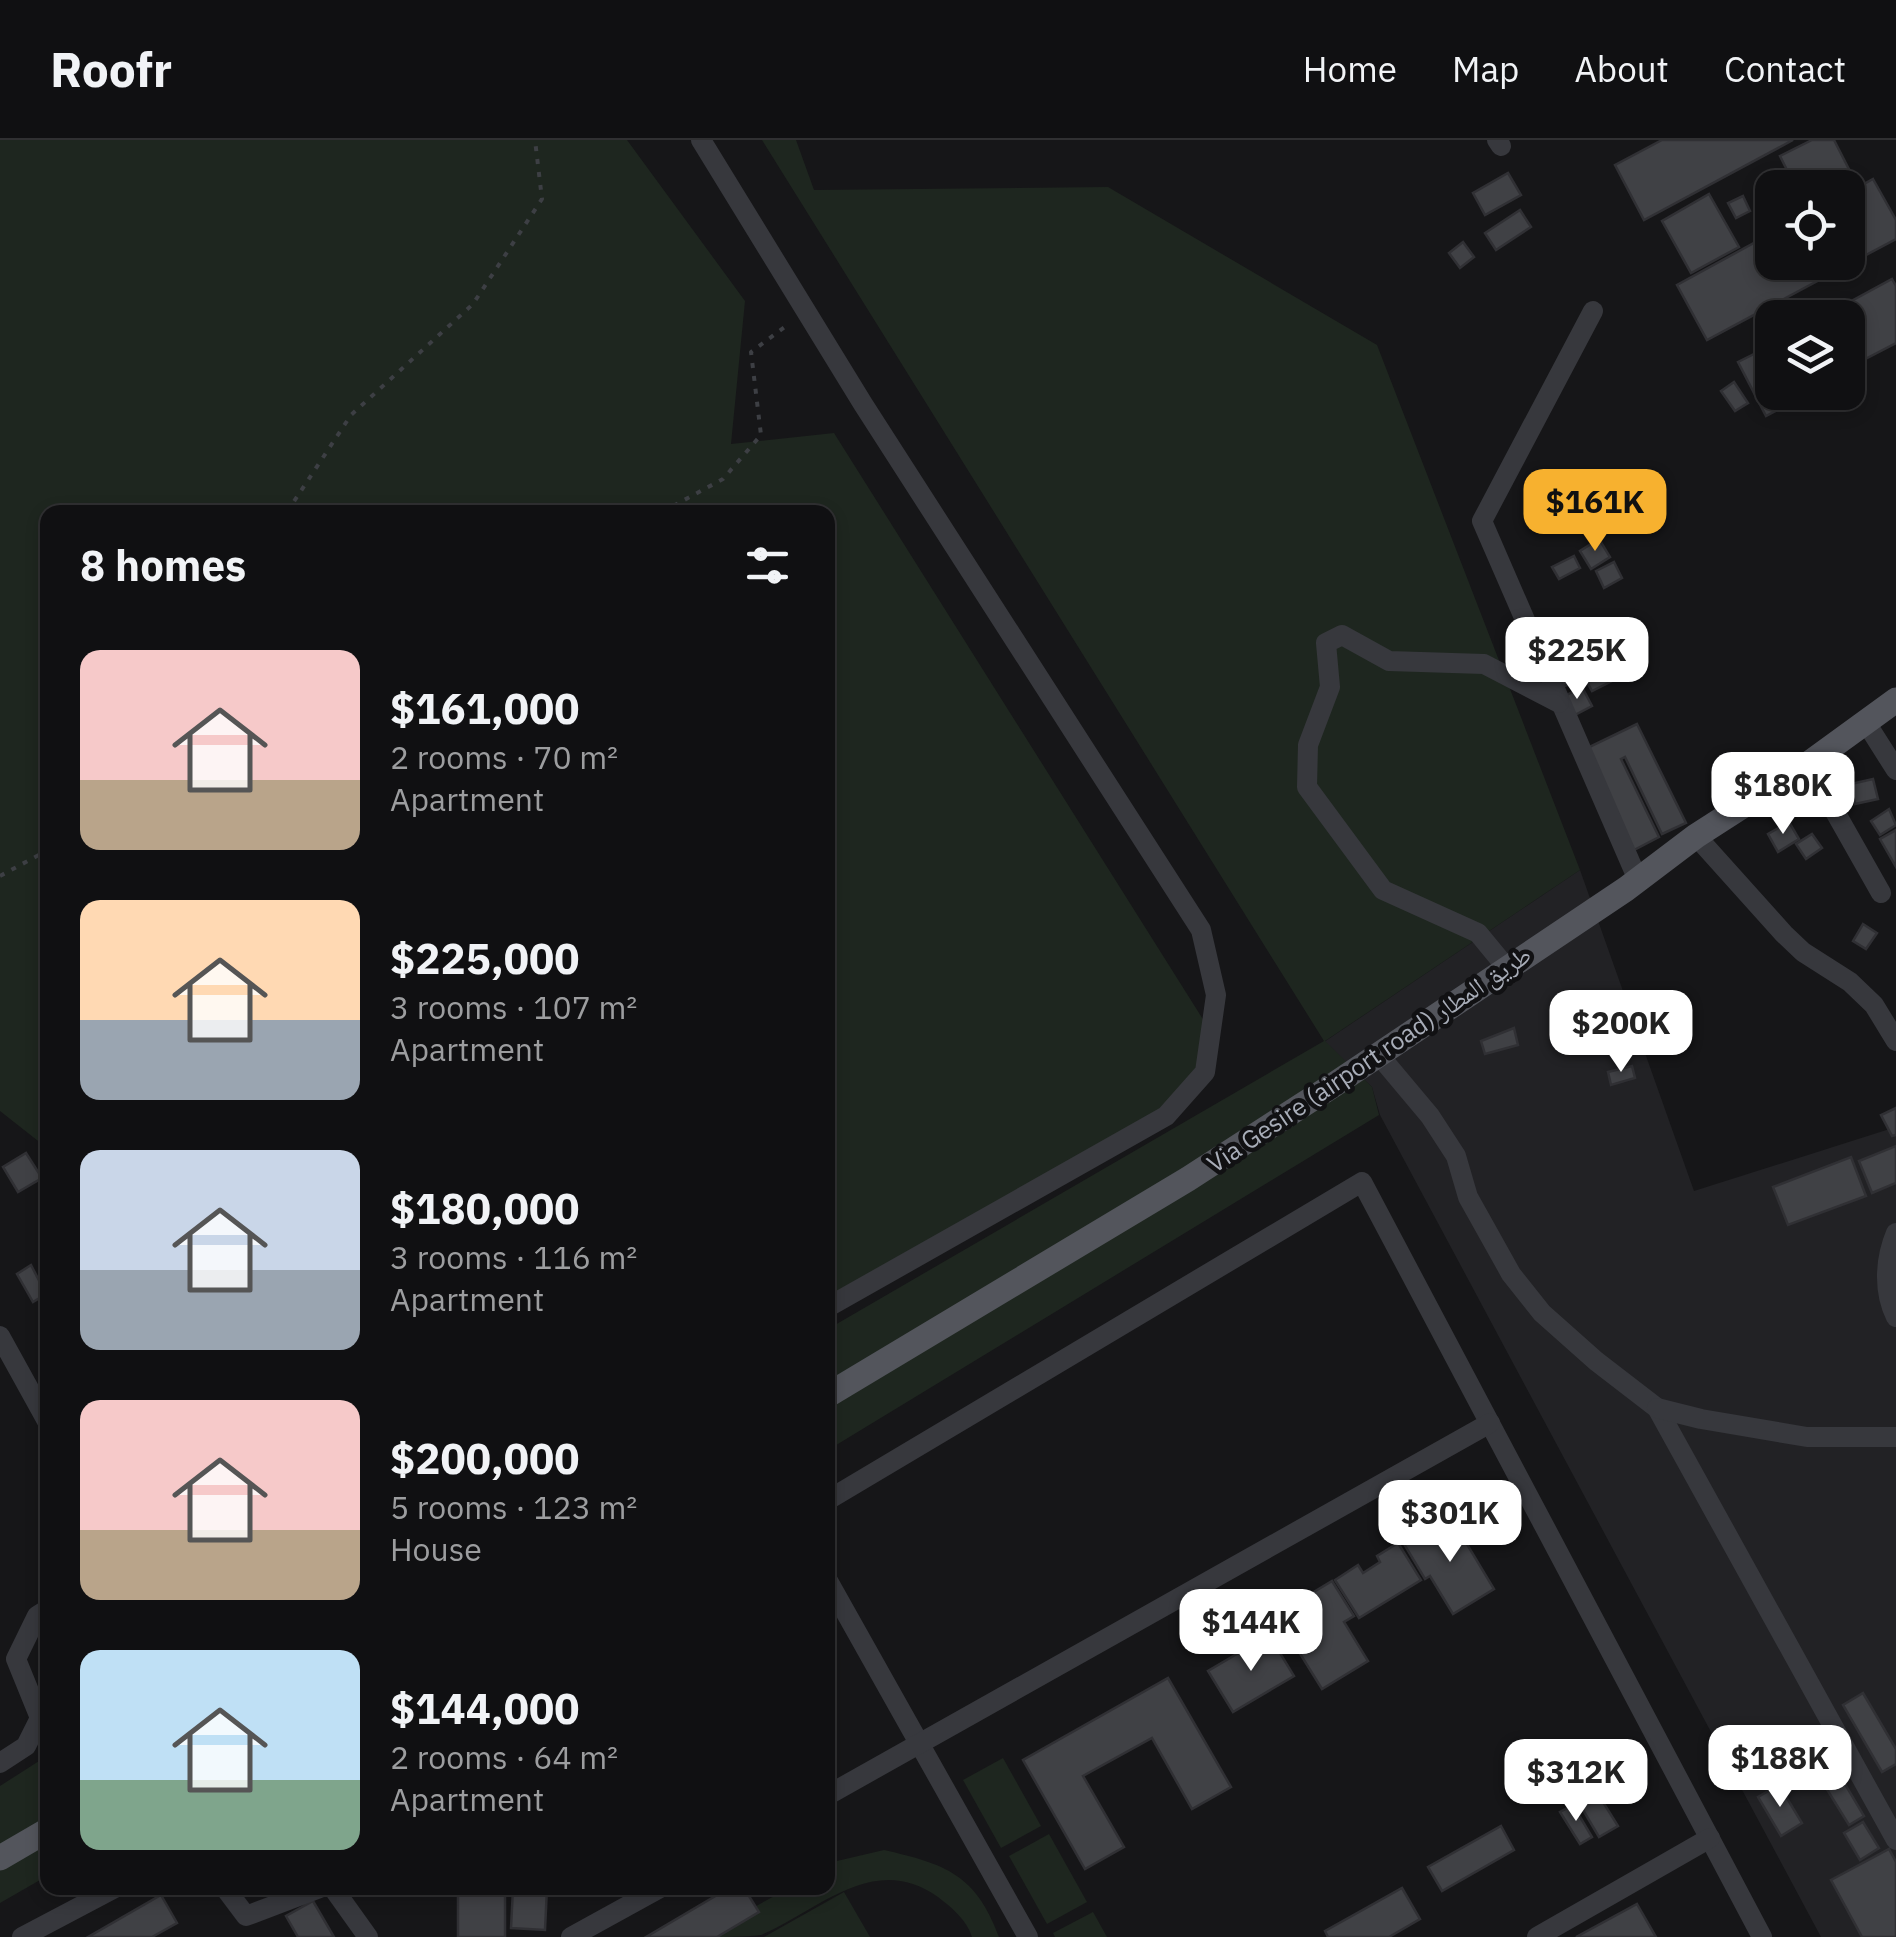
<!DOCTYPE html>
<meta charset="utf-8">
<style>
:root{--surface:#101012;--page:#19191b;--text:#f1f3f6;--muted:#9c9d9f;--line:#303032;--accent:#f7b12f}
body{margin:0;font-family:"IBM Plex Sans","Noto Naskh Arabic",sans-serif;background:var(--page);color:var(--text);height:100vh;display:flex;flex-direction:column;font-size:38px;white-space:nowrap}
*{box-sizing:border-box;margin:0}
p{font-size:32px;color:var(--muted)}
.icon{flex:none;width:55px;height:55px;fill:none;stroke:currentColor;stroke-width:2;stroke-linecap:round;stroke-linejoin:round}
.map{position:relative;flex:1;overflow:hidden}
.side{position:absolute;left:40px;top:365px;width:795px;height:1390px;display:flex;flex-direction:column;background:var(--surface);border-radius:20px;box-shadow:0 5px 15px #0003,0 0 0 2px var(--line)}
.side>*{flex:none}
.tools{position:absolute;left:1755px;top:30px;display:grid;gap:20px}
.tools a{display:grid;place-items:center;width:110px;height:110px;border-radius:20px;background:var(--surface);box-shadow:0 5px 15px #0003,0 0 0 2px var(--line);font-size:50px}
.price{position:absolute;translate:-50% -85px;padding:0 22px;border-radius:20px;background:#fff;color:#222;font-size:32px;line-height:65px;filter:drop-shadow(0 2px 5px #0008)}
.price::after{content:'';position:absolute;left:50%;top:60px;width:30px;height:22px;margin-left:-15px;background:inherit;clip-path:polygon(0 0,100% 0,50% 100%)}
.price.active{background:var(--accent);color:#111}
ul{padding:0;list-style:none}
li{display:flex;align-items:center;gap:30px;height:250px;padding:0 40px}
li span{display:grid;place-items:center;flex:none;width:280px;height:200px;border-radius:20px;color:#555}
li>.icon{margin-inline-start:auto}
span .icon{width:120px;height:120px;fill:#fffc;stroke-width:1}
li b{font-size:42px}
h2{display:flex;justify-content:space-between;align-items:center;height:120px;padding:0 40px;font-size:42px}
header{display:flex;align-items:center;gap:60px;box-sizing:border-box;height:140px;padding:0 50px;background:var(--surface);border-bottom:2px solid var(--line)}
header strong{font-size:48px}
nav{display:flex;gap:55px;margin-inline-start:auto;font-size:35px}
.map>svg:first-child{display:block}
.built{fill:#222225}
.green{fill:#1e261f}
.building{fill:#404145;stroke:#303034;stroke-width:2.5}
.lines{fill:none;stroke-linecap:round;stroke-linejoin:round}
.path{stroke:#3d3f44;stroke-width:4;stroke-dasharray:5 8;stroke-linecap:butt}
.minor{stroke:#37383d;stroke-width:20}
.major{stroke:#53555c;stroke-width:25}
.labels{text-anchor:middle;stroke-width:9;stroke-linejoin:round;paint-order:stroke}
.street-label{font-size:25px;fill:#a8adb8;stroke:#111113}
</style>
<header>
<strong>Roofr</strong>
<nav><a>Home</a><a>Map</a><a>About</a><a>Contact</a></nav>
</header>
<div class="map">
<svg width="1896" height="1797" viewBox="0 0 1896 1797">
<rect width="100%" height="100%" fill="#161618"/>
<path class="built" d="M 1580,730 L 1694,1051 L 1896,987 L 1896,1797 L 1821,1797 L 1380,975 L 1372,947 L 1324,902 Z"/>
<g class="green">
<path d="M 0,0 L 627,0 L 745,161 L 731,304 L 834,293 L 1216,900 L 1155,984 L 828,1166 L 828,372 L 48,372 L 47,1008 L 0,971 Z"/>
<path d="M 762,0 L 796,0 L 814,50 L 1108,47 L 1377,205 L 1580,730 L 1325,901 L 1372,947 L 1379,975 L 828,1310 L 828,1189 L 1324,901 Z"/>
<path d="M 47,1616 L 47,1736 L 0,1763 L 0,1646 Z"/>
<path d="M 1003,1618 L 1041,1686 L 1001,1708 L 963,1640 Z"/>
<path d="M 1049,1694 L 1087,1762 L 1047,1784 L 1009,1716 Z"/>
<path d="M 884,1710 C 945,1724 976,1734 999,1797 L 972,1797 C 967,1780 951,1767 938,1757 C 874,1711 819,1770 761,1795 C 745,1797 718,1797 700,1797 L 789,1748 L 828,1748 L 828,1726 L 837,1721 Z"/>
<path d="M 844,1752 L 870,1797 L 764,1797 Z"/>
<path d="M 1093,1772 L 1107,1797 L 1055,1797 L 1053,1793 Z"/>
</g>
<g class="building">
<path d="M 1662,0 L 1793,0 L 1644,80 L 1615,25 Z"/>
<path d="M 1812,0 L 1834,0 L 1856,43 L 1848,48 L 1796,48 L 1780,16 Z"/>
<path d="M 1508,33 L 1521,55 L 1485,75 L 1473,53 Z"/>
<path d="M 1873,39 L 1896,80 L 1896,99 L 1707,200 L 1677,145 L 1772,93 L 1772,122 L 1848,122 L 1848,53 Z"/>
<path d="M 1783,40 L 1788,48 L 1772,48 L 1772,74 L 1762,57 L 1771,52 L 1769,48 Z"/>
<path d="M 1709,54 L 1739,107 L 1691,133 L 1662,81 Z"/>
<path d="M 1743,56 L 1750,71 L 1736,78 L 1728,63 Z"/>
<path d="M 1520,70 L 1531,87 L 1496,110 L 1485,93 Z"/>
<path d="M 1463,102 L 1474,117 L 1460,128 L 1449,113 Z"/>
<path d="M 1892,139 L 1896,146 L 1896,203 L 1848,228 L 1848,178 L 1820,178 Z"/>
<path d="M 1772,205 L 1772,252 L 1812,252 L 1766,276 L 1738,222 Z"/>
<path d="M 1734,242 L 1748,263 L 1735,271 L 1721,251 Z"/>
<path d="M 1599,399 L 1610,417 L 1591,429 L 1580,411 Z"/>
<path d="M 1574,416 L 1580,428 L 1559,439 L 1552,427 Z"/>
<path d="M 1614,422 L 1622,438 L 1604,448 L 1596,431 Z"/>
<path d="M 1589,484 L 1608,527 L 1560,548 L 1541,505 Z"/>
<path d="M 1609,531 L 1614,540 L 1592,551 L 1587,542 Z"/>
<path d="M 1582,547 L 1592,566 L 1571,577 L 1561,558 Z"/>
<path d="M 1637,584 L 1686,683 L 1662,694 L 1625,617 L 1621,619 L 1659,697 L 1634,710 L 1585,609 Z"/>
<path d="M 1873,639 L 1878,659 L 1855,664 L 1851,644 Z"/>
<path d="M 1889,669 L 1896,685 L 1880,695 L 1871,681 Z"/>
<path d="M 1789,682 L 1799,699 L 1778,712 L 1768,694 Z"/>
<path d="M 1896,690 L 1896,727 L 1880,699 Z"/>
<path d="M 1812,694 L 1822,708 L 1806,719 L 1796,704 Z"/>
<path d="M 1863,784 L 1877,793 L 1866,809 L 1853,801 Z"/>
<path d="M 1514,888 L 1518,905 L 1485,914 L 1481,901 Z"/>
<path d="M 1632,926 L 1635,938 L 1611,945 L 1608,932 Z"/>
<path d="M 1896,968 L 1896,995 L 1892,996 L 1881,975 Z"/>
<path d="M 1896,1006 L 1896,1043 L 1872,1053 L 1859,1021 Z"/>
<path d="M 26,1013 L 42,1038 L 18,1052 L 3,1027 Z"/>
<path d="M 1851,1017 L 1866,1056 L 1788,1085 L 1773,1047 Z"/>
<path d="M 31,1125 L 46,1154 L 33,1162 L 17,1134 Z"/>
<path d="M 1450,1376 L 1494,1449 L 1453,1474 L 1430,1436 L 1425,1439 L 1404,1404 Z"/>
<path d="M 1398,1403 L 1421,1440 L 1359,1478 L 1335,1440 L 1358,1425 L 1363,1433 L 1380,1422 L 1377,1416 Z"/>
<path d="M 1332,1441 L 1354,1476 L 1344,1482 L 1368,1521 L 1322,1549 L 1276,1475 Z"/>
<path d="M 1269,1495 L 1294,1536 L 1233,1572 L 1208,1531 Z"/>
<path d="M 1168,1538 L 1231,1647 L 1192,1669 L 1152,1598 L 1083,1636 L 1124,1707 L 1085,1729 L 1023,1620 Z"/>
<path d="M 1863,1553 L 1896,1609 L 1896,1624 L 1882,1632 L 1843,1565 Z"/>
<path d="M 1794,1595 L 1803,1611 L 1763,1635 L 1753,1619 Z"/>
<path d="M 1839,1634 L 1864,1676 L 1849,1685 L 1823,1643 Z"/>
<path d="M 1779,1645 L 1802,1683 L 1781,1696 L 1758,1657 Z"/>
<path d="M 1598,1654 L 1618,1686 L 1599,1697 L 1580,1665 Z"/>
<path d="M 1573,1665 L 1592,1697 L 1580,1704 L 1560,1672 Z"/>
<path d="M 1863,1682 L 1879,1708 L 1860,1720 L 1844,1693 Z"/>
<path d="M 1501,1686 L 1514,1710 L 1442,1751 L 1428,1727 Z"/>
<path d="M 1889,1709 L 1896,1722 L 1896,1797 L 1862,1797 L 1831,1740 Z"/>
<rect x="458" y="1748" width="47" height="49"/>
<path d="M 513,1748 L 547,1748 L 545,1790 L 511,1788 Z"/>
<path d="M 729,1748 L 744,1748 L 759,1772 L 717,1797 L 646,1797 Z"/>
<path d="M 1402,1748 L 1420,1779 L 1389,1797 L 1328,1797 L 1325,1791 Z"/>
<path d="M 161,1755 L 177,1783 L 152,1797 L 88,1797 Z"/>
<path d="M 313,1761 L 334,1797 L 298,1797 L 286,1776 Z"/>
<path d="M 1637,1764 L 1656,1797 L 1576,1797 Z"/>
</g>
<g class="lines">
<g class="path">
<path d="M 287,372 L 351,275 L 473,164 L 542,59 L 535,0"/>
<path d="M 662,372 L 723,339 L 761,295 L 751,212 L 790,183"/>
<path d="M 0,736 L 48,710"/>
</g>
<g class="minor">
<path d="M 701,0 L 863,264 L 1201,790 L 1216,855 L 1205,932 L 1166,976 L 828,1167"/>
<path d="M 1497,0 L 1501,6"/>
<path d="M 1593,171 L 1482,381 L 1638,740"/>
<path d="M 1865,581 L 1896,630"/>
<path d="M 1808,624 L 1881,753"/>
<path d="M 1696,696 L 1784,794 L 1803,812 L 1850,842 L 1874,865 L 1896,901"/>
<path d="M 1506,827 L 1478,793 L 1383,750 L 1307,647 L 1308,605 L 1330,547 L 1326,503 L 1342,495 L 1389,521 L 1484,524 L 1559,563"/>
<path d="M 1378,914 L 1430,976 L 1456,1016 L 1468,1057 L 1511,1134 L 1542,1173 L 1596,1221 L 1657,1268 L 1896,1700"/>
<path d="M 1896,1093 C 1885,1119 1883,1151 1896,1177"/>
<path d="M 0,1196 L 48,1283"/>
<path d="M 1657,1268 L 1701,1279 L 1807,1297 L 1896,1297"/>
<path d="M 828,1360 L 1362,1042 L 1762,1797"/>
<path d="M 828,1441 L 1028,1797"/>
<path d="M 0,1623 L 26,1606 L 40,1578 L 16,1519 L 37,1476 L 48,1469"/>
<path d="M 828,1655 L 1490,1283"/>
<path d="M 225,1748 L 246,1776 L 320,1748"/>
<path d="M 333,1748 L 368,1797"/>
<path d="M 22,1797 L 115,1748"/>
<path d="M 571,1797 L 660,1748"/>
<path d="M 1537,1797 L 1710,1698"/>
</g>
<g class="major">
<path d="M 828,1255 L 1188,1039 L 1335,944 L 1626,749 L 1696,696 L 1808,624 L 1896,560"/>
<path d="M 0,1718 L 48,1690"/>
</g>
</g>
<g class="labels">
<g class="street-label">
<text transform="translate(1369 919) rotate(-34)" y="9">Via Gesire (airport road) طريق المطار</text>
</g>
</g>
</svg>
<div class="tools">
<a><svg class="icon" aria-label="locate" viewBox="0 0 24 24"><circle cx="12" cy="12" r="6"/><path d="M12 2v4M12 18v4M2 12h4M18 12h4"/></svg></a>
<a><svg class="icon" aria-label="layers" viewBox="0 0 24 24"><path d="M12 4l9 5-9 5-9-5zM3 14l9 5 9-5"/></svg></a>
</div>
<b class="price active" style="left:1595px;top:414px">$161K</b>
<b class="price" style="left:1577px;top:562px">$225K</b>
<b class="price" style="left:1783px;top:697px">$180K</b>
<b class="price" style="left:1621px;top:935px">$200K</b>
<b class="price" style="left:1450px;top:1425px">$301K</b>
<b class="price" style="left:1251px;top:1534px">$144K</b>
<b class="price" style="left:1780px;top:1670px">$188K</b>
<b class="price" style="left:1576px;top:1684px">$312K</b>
<section class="side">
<h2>8 homes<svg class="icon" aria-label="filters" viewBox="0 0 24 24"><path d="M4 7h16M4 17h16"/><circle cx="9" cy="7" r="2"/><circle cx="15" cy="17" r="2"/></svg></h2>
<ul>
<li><span style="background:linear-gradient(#f6c9c9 65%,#b9a48a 0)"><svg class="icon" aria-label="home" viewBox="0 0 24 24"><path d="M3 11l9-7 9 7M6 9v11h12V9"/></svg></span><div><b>$161,000</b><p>2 rooms · 70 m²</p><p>Apartment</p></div></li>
<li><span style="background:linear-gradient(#ffd9b3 60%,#9aa5b1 0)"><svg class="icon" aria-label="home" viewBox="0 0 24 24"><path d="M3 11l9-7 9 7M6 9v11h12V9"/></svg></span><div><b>$225,000</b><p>3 rooms · 107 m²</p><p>Apartment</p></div></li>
<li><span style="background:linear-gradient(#c9d6e8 60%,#9aa5b1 0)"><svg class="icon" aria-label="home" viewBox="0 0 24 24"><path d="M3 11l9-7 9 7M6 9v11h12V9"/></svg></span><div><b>$180,000</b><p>3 rooms · 116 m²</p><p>Apartment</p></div></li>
<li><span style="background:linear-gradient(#f6c9c9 65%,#b9a48a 0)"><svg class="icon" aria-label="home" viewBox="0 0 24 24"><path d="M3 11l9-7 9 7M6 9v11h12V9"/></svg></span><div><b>$200,000</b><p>5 rooms · 123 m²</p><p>House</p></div></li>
<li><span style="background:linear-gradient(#bfe0f5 65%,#7fa58c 0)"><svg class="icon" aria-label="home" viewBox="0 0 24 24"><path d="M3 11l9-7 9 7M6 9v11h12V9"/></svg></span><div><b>$144,000</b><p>2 rooms · 64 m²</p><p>Apartment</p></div></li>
</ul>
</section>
</div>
